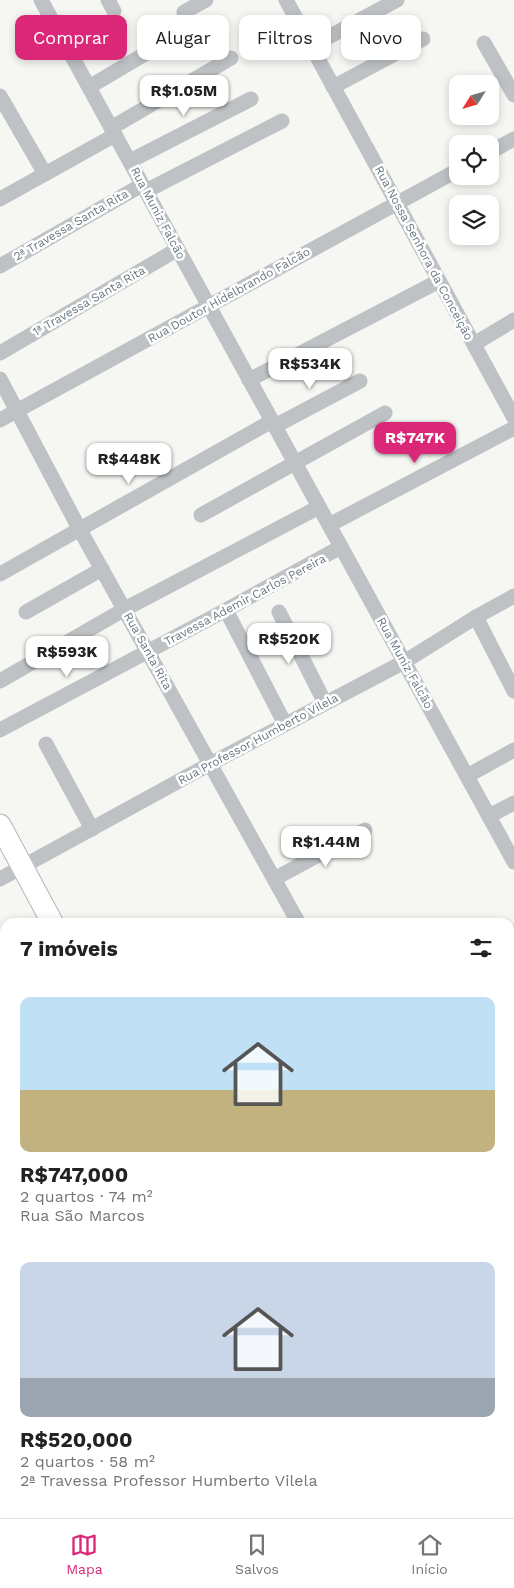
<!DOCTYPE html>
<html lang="pt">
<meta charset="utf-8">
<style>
:root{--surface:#fff;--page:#f6f6f6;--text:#222;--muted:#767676;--line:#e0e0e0;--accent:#db2777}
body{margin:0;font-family:"Work Sans",sans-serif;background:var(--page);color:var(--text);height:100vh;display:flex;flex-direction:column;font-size:19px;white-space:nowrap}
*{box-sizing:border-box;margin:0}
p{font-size:16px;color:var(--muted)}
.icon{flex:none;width:28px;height:28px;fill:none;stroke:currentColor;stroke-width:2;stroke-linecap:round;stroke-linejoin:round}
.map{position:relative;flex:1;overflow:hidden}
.side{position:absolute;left:0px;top:918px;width:515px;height:601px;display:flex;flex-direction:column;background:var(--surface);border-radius:15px 15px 0 0;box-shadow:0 2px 8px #0003}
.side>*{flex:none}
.hud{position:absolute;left:15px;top:15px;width:485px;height:45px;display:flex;gap:10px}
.needle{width:32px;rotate:233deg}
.tools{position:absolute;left:449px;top:75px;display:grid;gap:10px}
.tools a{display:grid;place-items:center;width:50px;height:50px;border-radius:10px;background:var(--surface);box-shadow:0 2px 8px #0003;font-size:25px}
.price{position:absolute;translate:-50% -42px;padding:0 11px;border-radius:10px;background:#fff;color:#222;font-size:16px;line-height:32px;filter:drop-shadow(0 1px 2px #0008)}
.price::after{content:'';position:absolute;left:50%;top:30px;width:15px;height:11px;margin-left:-8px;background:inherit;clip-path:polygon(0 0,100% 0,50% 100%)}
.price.current{background:var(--accent);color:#fff}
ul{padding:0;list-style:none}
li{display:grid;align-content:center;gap:10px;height:265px;padding:0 20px}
li span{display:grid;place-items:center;height:155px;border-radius:10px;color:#555}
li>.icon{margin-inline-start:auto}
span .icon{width:90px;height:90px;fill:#fffc;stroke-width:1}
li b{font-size:21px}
h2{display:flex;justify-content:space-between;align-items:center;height:60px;padding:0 20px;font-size:21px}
.chip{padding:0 18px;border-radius:10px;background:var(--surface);box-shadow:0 2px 8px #0003;font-size:18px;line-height:45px}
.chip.current{background:var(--accent);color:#fff}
.tab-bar{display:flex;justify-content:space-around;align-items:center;height:70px;border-top:1px solid var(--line);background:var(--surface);font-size:14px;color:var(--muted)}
.tab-bar a{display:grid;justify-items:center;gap:2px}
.tab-bar .current{color:var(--accent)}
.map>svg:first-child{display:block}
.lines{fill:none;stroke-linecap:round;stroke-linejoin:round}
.secondary-casing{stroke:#b0b6b9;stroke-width:23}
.street{stroke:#bec2c5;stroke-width:15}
.secondary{stroke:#fff;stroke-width:21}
.labels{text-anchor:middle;stroke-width:5;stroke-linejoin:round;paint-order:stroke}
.street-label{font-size:12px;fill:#687981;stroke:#fff}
</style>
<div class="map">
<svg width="514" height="1518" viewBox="0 0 514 1518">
<rect width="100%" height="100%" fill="#f6f6f3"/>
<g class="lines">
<g class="secondary-casing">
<g id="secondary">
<path d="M 0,825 L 52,922"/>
<path d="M 0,1278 L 5,1287"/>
<path d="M 131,1514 L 133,1518"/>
<path d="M 373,1514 L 376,1518"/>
</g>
</g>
<g class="street">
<path d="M 41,0 L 514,862"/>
<path d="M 108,0 L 114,11"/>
<path d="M 286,0 L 514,418"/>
<path d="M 184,12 L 206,0"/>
<path d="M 484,43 L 514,95"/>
<path d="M 312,46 L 397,0"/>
<path d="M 89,87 L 177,35"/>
<path d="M 333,87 L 423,39"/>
<path d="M 0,96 L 45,174"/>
<path d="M 111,128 L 231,58"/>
<path d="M 490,152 L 514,139"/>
<path d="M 130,161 L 251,99"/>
<path d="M 146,191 L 282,121"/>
<path d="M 0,199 L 115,135"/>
<path d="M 0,266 L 142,185"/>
<path d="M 474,344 L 514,320"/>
<path d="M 0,353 L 178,249"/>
<path d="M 0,379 L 80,530 L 298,922"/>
<path d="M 249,380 L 439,281"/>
<path d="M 0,420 L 458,170"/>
<path d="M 275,426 L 360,381"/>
<path d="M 201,515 L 385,413"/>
<path d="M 329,525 L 514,428"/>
<path d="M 0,574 L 272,421"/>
<path d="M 226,610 L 285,724"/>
<path d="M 26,612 L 102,569"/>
<path d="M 279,612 L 325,703"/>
<path d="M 476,617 L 514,691"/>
<path d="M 0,681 L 125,609 L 319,507"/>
<path d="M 0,730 L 226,610 L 341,547"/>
<path d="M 46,744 L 92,829"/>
<path d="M 467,776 L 514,750"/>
<path d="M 489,816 L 514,803"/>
<path d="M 0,879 L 210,764 L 404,662 L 476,617 L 514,596"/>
<path d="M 274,879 L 365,830"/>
<path d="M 510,936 L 514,933"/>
<path d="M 510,1056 L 514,1054"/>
<path d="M 510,1069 L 514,1076"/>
<path d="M 512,1146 L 514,1145"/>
<path d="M 0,1190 L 5,1187"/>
<path d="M 510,1314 L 514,1322"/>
<path d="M 510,1336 L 514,1334"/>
<path d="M 0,1338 L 5,1335"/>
<path d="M 0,1450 L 5,1459"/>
<path d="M 0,1491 L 5,1488"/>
<path d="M 505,1514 L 507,1518"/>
<path d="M 49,1518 L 57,1514"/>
<path d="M 145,1518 L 152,1514"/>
<path d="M 242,1518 L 250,1514"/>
</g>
<use href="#secondary" class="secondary"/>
</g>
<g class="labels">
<g class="street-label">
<text transform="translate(158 213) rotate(62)" y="4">Rua Muniz Falcão</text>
<text transform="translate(71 225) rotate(-30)" y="4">2ª Travessa Santa Rita</text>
<text transform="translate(424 253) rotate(62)" y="4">Rua Nossa Senhora da Conceição</text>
<text transform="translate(229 295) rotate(-29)" y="4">Rua Doutor Hidelbrando Falcão</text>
<text transform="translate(89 301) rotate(-30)" y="4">1ª Travessa Santa Rita</text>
<text transform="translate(245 600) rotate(-28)" y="4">Travessa Ademir Carlos Pereira</text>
<text transform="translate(148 651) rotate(61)" y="4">Rua Santa Rita</text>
<text transform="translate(405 663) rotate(61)" y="4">Rua Muniz Falcão</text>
<text transform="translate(258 739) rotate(-28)" y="4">Rua Professor Humberto Vilela</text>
</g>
</g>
</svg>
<div class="tools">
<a><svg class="needle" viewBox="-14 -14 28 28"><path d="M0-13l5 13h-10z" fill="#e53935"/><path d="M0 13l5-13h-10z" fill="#767676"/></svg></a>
<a><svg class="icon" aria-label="locate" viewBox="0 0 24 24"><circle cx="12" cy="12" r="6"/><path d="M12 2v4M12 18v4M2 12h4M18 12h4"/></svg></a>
<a><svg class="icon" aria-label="layers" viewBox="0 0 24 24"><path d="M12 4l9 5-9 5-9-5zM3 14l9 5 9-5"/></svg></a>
</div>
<b class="price" style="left:184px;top:117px">R$1.05M</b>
<b class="price" style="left:310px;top:390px">R$534K</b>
<b class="price current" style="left:415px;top:464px">R$747K</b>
<b class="price" style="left:129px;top:485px">R$448K</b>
<b class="price" style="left:289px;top:665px">R$520K</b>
<b class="price" style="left:67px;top:678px">R$593K</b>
<b class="price" style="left:326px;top:868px">R$1.44M</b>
<div class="hud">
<a class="chip current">Comprar</a>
<a class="chip">Alugar</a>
<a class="chip">Filtros</a>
<a class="chip">Novo</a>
</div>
<section class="side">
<h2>7 imóveis<svg class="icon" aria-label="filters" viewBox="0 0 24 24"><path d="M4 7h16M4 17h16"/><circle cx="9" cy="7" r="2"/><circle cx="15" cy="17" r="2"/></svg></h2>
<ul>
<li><span style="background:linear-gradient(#bfe0f5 60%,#c2b280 0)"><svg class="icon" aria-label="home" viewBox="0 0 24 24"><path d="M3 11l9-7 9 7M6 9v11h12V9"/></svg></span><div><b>R$747,000</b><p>2 quartos · 74 m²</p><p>Rua São Marcos</p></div></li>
<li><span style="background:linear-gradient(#c9d6e8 75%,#9aa5b1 0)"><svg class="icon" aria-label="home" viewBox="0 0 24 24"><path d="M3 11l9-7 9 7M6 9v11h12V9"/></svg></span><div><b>R$520,000</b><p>2 quartos · 58 m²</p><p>2ª Travessa Professor Humberto Vilela</p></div></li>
</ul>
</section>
</div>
<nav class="tab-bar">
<a class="current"><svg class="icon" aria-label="map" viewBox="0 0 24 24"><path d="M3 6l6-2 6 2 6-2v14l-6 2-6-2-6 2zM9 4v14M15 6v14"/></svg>Mapa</a>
<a><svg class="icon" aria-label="saved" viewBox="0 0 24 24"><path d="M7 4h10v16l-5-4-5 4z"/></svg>Salvos</a>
<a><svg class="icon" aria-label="home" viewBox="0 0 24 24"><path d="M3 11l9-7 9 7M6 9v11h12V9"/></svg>Início</a>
</nav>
